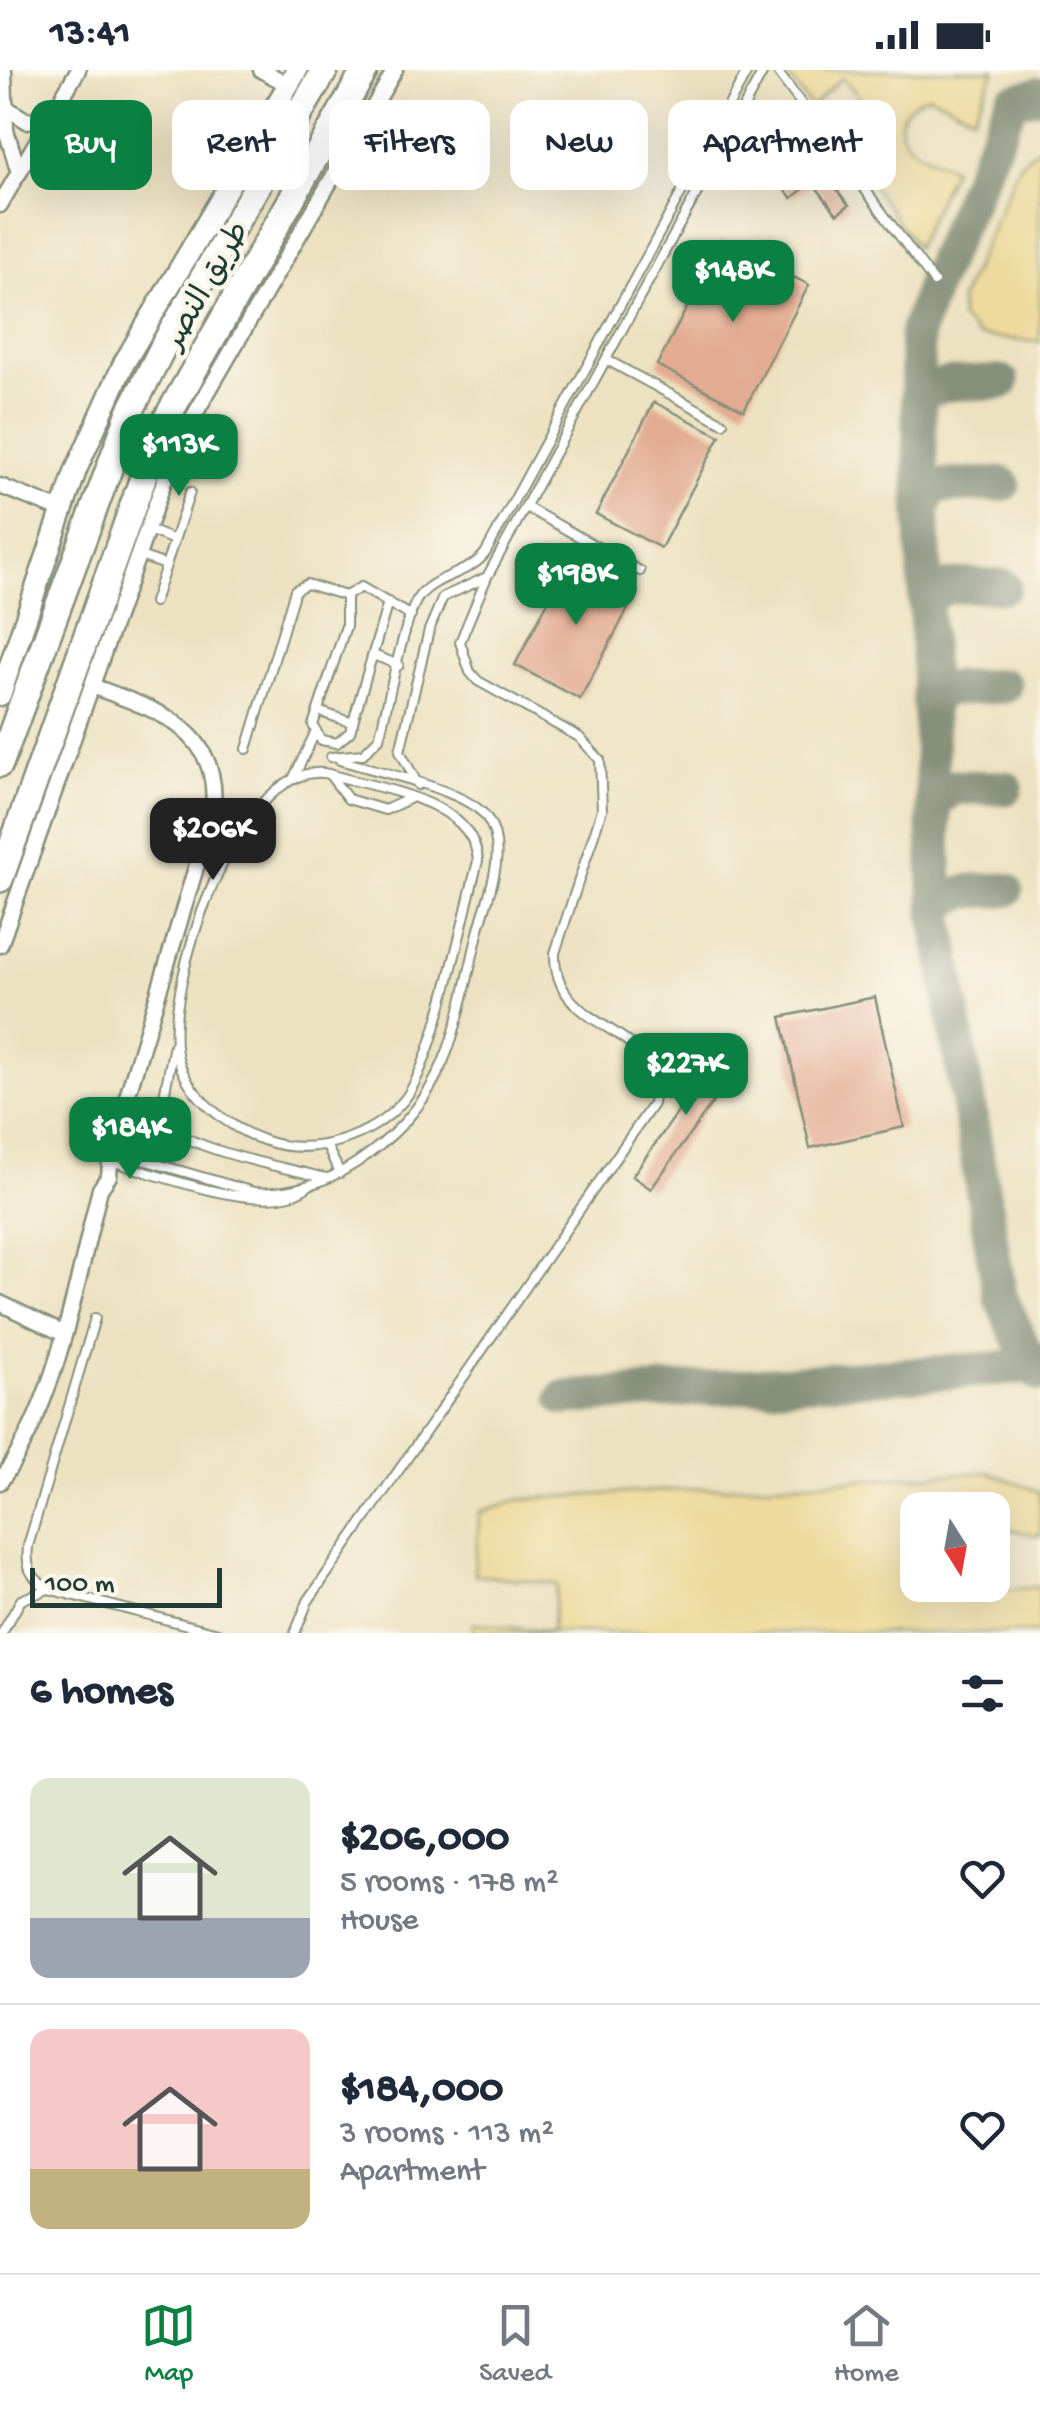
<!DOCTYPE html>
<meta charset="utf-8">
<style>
:root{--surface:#fff;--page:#f2f2f3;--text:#1f2937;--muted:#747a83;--line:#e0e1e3;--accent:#0b8043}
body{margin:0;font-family:"Gochi Hand","Playpen Sans Arabic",sans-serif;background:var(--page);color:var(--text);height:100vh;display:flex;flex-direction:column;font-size:38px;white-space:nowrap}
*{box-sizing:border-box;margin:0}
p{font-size:32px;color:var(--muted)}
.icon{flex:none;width:55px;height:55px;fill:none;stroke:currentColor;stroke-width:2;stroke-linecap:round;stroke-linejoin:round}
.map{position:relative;height:1563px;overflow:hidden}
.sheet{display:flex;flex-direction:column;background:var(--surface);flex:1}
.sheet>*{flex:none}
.top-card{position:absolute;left:30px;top:30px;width:980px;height:90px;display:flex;gap:20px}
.needle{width:65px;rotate:169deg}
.controls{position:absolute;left:900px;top:1422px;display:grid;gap:20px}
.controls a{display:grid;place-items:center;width:110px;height:110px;border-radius:20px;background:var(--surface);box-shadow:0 10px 40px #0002;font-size:50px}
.scale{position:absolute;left:30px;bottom:25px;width:192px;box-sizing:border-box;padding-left:10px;border:5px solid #1f3d34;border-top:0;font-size:28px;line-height:35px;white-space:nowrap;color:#1f3d34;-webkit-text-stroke:8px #fbf7ec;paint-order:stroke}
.price{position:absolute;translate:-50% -85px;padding:0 22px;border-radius:20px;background:var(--accent);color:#fff;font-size:32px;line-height:65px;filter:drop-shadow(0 2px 5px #0008)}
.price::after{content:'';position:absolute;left:50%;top:60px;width:30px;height:22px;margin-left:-15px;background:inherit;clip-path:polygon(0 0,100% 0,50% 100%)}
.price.current{background:#222;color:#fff}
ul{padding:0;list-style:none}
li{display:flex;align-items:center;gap:30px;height:250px;padding:0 30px}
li+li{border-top:2px solid var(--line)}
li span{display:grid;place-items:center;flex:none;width:280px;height:200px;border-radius:20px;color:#555}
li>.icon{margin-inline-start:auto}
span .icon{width:120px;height:120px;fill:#fffc;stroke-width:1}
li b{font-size:42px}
h2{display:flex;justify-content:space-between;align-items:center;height:120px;padding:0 30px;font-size:42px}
.pill{padding:0 35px;border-radius:20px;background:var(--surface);box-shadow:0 10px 40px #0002;font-size:35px;line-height:90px}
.pill.current{background:var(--accent);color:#fff}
.status{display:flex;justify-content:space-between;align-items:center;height:70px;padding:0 50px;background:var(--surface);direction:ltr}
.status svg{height:28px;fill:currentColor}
.tab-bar{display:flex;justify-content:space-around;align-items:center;height:140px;border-top:2px solid var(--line);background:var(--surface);font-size:28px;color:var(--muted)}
.tab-bar a{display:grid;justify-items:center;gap:5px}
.tab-bar .current{color:var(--accent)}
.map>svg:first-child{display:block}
.sand{fill:#eeda9e;stroke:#868c69;stroke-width:2.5}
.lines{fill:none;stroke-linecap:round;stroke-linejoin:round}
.taxiway{stroke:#868f7a;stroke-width:35}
.building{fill:#e3ab92}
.lane-casing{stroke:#868f7a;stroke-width:12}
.street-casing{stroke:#868f7a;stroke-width:19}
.secondary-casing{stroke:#868f7a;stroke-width:25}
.highway-casing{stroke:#868f7a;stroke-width:30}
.lane{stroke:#fff;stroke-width:8}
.street{stroke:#fff;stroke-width:14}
.secondary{stroke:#fff;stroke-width:20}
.highway{stroke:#fff;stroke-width:25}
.labels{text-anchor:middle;stroke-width:9;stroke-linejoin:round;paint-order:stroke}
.street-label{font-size:32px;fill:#1f3d34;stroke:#fbf7ec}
</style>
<div class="status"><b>13:41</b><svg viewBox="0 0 49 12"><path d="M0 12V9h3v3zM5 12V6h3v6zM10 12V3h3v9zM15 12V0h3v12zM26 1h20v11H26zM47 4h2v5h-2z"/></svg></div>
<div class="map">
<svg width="1040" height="1563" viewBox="0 0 1040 1563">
<rect width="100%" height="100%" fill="#fbf7ec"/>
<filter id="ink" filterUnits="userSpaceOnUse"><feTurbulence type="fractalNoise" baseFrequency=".01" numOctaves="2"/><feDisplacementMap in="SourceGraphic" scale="20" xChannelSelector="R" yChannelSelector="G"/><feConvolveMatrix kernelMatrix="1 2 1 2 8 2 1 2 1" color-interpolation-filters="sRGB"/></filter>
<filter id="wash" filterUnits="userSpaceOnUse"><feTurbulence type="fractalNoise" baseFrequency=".0048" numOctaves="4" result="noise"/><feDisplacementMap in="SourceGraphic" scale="40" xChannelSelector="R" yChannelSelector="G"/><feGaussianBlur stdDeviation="2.25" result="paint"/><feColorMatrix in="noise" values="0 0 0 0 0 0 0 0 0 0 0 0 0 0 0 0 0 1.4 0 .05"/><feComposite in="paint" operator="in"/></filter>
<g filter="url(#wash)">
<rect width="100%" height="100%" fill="#ece1c0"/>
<g class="sand">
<path d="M 784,0 L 995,0 L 973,46 L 929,25 C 908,32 888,53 909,74 C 919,85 940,91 953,98 L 916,177 L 858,96 L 888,61 L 842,7 L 811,38 Z"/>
<path d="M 1040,77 L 1040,272 L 978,266 L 961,249 L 960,230 L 1020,93 Z"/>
<path d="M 988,1402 L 1040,1422 L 1040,1466 L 993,1456 L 992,1440 L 918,1440 L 918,1515 L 950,1515 L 952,1524 L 1040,1517 L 1040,1563 L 472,1563 L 474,1553 L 551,1562 L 557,1514 L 474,1504 L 480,1442 L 521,1429 Z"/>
</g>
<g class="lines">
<g class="taxiway">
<path d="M 1040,24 L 1012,31 L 934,212 L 916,264 L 937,844 L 1000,1226 L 1025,1281 L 1040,1300"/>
<path d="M 918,330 C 935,307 974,315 1002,312"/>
<path d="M 922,443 L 928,423 L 940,416 L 1003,414"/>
<path d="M 925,531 C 942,510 978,516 1003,516"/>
<path d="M 929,631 L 944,619 L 1004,616"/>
<path d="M 933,733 L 954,717 L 1006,718"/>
<path d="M 937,844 C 950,816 978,821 1006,820"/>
<path d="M 564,1328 L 1036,1296 L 1040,1305"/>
</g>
</g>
<g id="blocks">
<g class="building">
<path d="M 789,61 L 849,135 L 837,144 L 812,112 L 792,128 L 781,115 L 800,100 L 777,71 Z"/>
<path d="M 722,170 L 809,215 L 744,340 L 657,295 Z"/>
<path d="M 654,332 L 720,366 L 661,478 L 596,444 Z"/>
<path d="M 571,487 L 637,522 L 580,629 L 515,595 Z"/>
<path d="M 875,927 L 904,1057 L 810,1078 L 781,947 Z"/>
<path d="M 698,981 L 712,992 L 717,984 L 737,998 L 651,1119 L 632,1106 L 706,1003 L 690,992 Z"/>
</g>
</g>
</g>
<g filter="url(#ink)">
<use href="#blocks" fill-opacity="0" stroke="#868f7a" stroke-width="2.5"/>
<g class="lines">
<g class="lane-casing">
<g id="lane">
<path d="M 776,0 L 934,212"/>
<path d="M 607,290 L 723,353"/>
<path d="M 526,437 L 640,501"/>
<path d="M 146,459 L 174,470"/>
<path d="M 137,485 L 166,495"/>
<path d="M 154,532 L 190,422"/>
<path d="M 388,532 L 350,662 L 337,673 L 321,670 L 313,655 L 346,556 L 346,526 L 361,517 L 411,546"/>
<path d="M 373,585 L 399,595"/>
<path d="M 318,641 L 353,653"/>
<path d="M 247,679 L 295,520 L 307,514 L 346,526"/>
<path d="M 331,687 L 363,684 L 379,668 C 387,640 405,540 421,524 C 439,504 471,504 486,482 L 748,0"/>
<path d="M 329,704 C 378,719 474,729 478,791 C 464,843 434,994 404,1030 C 372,1068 313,1087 266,1071 C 230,1059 191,1029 179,992 C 158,926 239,684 329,704 L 348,729 L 385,740 L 409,729"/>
<path d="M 294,707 L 315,663"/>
<path d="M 418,715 L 400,681 L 429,560 L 443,527 L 485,508"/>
<path d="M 174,975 L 159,1052 C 197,1082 278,1096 326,1108"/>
<path d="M 326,1075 L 340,1103"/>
<path d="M 112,1081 L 254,1122 C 289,1125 327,1112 356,1093 C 450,1031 454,962 479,859 C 488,825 509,780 487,748 C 469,720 374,701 340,690"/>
<path d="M 110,1091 C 158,1104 266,1148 307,1117"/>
<path d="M 95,1248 L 28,1476 C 26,1499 30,1506 48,1519 L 218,1563"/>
<path d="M 2,1563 L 21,1530 L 48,1519"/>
<path d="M 295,1563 L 308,1531 L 653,1034 C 667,950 553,967 555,883 L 602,740 L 600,690 L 579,667 L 478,611 L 470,602 L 460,572 L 487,507 L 764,0"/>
</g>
</g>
<g class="street-casing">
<g id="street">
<path d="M 4,0 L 6,60 L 19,103"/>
<path d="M 261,0 L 289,15"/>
<path d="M 5,37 L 27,51 L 52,45"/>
<path d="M 0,135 L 78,0"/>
<path d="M 0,416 L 61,440"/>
<path d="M 0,875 L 177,375 L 395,0"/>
<path d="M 0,1233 L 64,1264"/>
<path d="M 0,1412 C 59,1328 75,1217 100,1119 L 109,1106 L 111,1080 L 213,741 C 221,657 155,640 92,616"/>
</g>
</g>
<g class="secondary-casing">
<path id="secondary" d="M 0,625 L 76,400 L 124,293 L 297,0"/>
</g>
<g class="highway-casing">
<g id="highway">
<path d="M 0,694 L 130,342 L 166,271 L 325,0"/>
<path d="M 0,809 L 160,360 L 365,0"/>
</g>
</g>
<use href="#lane" class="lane"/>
<use href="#street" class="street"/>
<use href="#secondary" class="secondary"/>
<use href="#highway" class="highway"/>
</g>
</g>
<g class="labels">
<g class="street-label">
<text transform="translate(204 214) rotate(-60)" y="11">طريق النصر</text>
</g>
</g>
</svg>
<div class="controls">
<a><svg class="needle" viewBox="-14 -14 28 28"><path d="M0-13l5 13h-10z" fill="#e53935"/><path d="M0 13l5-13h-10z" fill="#747a83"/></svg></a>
</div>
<div class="scale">100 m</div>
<b class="price" style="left:733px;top:255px">$148K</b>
<b class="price" style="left:179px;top:429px">$113K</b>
<b class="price" style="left:576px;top:558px">$198K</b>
<b class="price current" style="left:213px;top:813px">$206K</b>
<b class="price" style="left:686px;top:1048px">$227K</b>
<b class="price" style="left:130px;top:1112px">$184K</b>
<div class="top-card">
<a class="pill current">Buy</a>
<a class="pill">Rent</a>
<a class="pill">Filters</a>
<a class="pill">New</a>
<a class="pill">Apartment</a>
</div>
</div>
<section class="sheet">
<h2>6 homes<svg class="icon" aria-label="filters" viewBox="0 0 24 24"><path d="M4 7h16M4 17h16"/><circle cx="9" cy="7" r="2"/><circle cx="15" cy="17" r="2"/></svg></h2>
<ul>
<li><span style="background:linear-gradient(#dfe7d0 70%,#9aa5b1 0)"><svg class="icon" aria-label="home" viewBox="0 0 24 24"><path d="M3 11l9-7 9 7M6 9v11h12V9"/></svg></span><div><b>$206,000</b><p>5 rooms · 178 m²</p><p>House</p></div><svg class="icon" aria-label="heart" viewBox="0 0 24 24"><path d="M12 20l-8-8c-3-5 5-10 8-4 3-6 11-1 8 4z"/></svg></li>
<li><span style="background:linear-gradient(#f6c9c9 70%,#c2b280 0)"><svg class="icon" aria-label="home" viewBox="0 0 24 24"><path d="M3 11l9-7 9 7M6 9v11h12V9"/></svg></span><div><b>$184,000</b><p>3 rooms · 113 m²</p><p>Apartment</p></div><svg class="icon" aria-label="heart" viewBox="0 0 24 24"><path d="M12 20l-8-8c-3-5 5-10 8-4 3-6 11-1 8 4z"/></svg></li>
</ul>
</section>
<nav class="tab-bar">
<a class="current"><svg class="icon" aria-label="map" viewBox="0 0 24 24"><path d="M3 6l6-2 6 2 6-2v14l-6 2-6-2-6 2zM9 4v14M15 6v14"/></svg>Map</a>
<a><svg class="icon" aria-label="saved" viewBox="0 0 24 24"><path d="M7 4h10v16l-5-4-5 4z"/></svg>Saved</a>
<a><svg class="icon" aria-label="home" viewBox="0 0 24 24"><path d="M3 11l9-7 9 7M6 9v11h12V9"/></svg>Home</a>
</nav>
